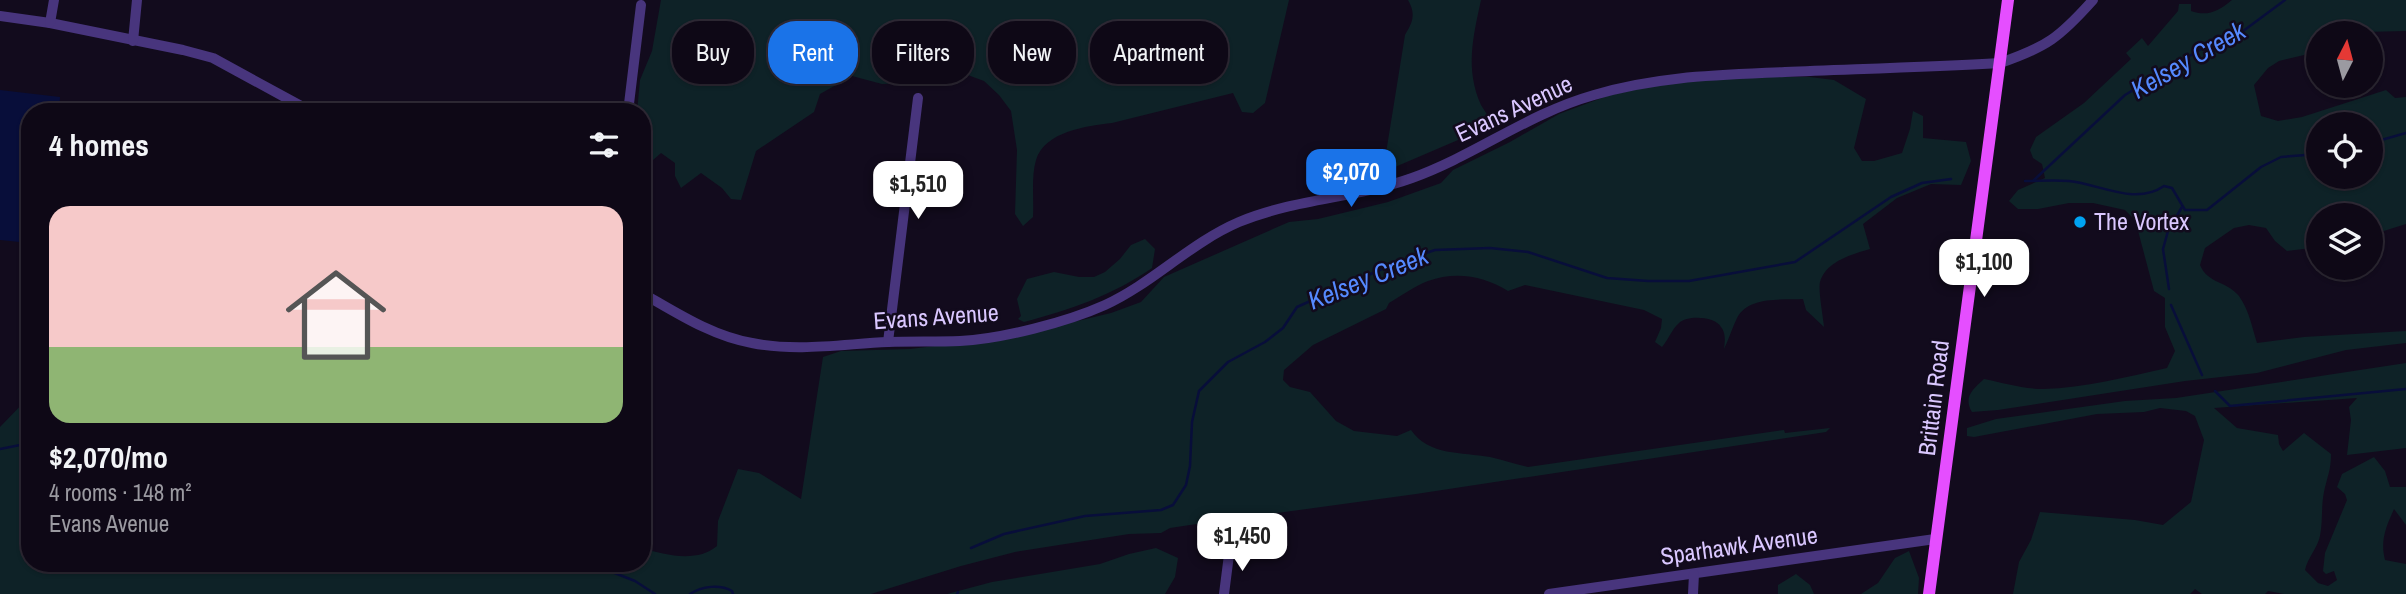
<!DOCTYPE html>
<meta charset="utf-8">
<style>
:root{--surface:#0e0816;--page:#1c1623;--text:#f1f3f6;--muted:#9b9aa1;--line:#2e2935;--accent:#1a73e8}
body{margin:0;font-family:"Archivo Narrow",sans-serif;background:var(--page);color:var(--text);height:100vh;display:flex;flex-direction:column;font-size:26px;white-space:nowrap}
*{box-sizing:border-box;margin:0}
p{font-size:23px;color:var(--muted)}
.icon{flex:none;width:38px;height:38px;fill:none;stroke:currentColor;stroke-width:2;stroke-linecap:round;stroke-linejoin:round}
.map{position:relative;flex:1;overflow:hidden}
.side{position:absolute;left:21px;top:103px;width:630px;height:469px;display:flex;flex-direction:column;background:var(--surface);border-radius:28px;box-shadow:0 2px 5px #0004,0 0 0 2px var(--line)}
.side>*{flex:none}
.top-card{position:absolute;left:672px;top:21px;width:665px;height:63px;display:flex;gap:14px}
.needle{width:46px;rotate:6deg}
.buttons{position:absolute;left:2306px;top:21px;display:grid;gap:14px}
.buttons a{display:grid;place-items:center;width:77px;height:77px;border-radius:50%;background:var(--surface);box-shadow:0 2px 5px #0004,0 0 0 2px var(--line);font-size:35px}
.price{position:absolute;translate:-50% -60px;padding:0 16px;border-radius:14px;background:#fff;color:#222;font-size:23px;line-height:46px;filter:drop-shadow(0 2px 4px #0008)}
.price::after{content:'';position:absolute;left:50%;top:42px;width:21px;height:16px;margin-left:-10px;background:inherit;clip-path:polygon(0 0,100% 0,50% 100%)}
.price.on{background:var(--accent);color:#fff}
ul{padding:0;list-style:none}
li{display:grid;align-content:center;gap:14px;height:371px;padding:0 28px}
li span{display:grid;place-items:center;height:217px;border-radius:21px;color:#555}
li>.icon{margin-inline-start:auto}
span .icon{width:126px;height:126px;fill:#fffc;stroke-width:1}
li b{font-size:30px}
h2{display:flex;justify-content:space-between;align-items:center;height:84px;padding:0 28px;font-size:30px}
.pill{padding:0 24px;border-radius:28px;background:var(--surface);box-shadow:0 2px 5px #0004,0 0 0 2px var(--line);font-size:24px;line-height:63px}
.pill.on{background:var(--accent);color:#fff}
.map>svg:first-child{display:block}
.green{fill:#0e2227;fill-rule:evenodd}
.water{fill:#080e3a}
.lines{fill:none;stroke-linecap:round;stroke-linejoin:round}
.stream{stroke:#080e3a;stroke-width:2.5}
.minor{stroke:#48357d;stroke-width:10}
.major{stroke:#e54eff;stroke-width:12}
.poi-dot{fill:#00a3f2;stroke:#120b1d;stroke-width:2.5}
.labels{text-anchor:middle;stroke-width:5;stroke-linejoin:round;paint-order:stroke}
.street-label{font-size:24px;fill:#dac7ff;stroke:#120b1d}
.poi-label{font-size:24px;fill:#dac7ff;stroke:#120b1d;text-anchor:start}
.water-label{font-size:26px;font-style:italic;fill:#5589ff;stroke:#120b1d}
</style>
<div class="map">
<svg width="2406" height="594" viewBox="0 0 2406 594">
<rect width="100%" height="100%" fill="#120b1d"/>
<g class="green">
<path d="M 661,0 L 1289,0 L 1265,103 L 1253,113 L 1242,112 L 1233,93 L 1112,123 C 1087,126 1045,131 1036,160 C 1031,177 1034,199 1033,217 L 1023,226 L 1015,214 L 1017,150 L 1011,111 L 999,95 L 984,81 L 965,74 L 942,72 L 926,74 L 906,83 L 882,84 L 852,76 L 820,94 L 814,112 L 756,151 L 741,200 L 731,199 L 722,188 L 701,173 L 681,188 L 675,176 L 675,163 L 661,153 L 644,168 L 642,112 L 637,112 L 640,80 L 652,51 Z"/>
<path d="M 1408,0 L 1481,0 C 1473,37 1465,69 1481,105 C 1485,112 1490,118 1493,125 L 1388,170 L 1386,153 L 1405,35 C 1413,22 1416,14 1408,0 Z"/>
<path d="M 2232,0 L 2406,0 L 2406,31 L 2319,33 L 2319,44 L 2304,55 L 2279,61 L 2268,68 L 2254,85 L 2261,116 L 2278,121 L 2302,117 L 2386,90 L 2395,98 L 2406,97 L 2406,224 L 2371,235 L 2371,215 L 2319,215 L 2319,247 L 2287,251 L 2275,241 L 2266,228 L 2249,225 L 2234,228 L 2205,248 L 2200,265 C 2208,284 2227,281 2239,296 C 2249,310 2252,327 2257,343 L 2304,337 L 2406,331 L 2406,343 L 2346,350 L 2257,373 L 2185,381 L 1998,410 L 1972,412 C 1963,397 1973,389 1984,379 C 2004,383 2023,389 2043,389 C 2085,388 2126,377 2167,368 L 2175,351 L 2165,327 L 2165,298 L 2154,291 L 2137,227 L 2133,218 L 2125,210 L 2093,203 L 2069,203 L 2038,209 L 2018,209 L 2009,201 L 2018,190 L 2045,178 L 2042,164 L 2033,158 L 2030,150 L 2036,137 L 2084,103 L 2131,59 L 2126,53 L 2142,38 L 2148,46 L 2178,11 L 2179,4 L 2191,4 L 2191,11 C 2207,17 2219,11 2232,0 ZM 2319,124 L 2371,124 L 2371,177 L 2319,177 Z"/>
<path d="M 1755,77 L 1810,77 L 1834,80 L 1866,99 L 1854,148 L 1862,161 L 1874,161 L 1902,153 L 1910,129 L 1913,111 L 1923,116 L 1923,138 L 1966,142 L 1971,161 L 1961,185 L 1931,184 L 1897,198 L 1863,224 L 1870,249 C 1853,254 1826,261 1820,282 C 1818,290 1823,316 1824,327 L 1806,310 L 1803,299 C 1783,300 1748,296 1737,318 C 1732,328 1729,339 1724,349 C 1725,342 1726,333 1721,327 C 1715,316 1687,315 1679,323 C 1672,329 1668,340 1662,347 L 1655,342 L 1661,328 L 1662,319 L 1644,310 L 1525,285 L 1508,291 C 1484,276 1456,271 1428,281 C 1415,286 1401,296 1389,303 L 1386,309 L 1313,345 L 1284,370 L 1283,380 L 1290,387 L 1310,392 L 1336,421 L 1354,431 L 1397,436 L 1411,430 C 1429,456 1462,452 1490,457 C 1503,460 1515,464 1528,467 L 1784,430 L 1785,433 L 1830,428 L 1826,432 L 1416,494 L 1190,525 L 1170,528 L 1161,533 L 1129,534 L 1015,552 L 961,566 L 871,594 L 0,594 L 0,427 L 30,396 L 30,564 L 642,564 L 642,548 C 665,555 697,563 717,546 L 718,521 L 738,469 L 759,473 L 801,499 L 823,357 L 841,351 L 910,349 L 1015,336 L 1111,313 L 1141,302 L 1164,277 L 1289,222 L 1318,219 L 1388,202 L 1441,183 L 1453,170 L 1510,142 L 1559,114 L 1607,96 L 1642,88 L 1707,79 Z"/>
<path d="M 1145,239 L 1155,249 L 1152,268 C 1113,295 1070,310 1024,322 L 1018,319 L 1021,316 L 1017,299 L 1027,279 L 1054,272 L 1079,277 L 1094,277 L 1105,272 L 1120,259 L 1131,245 Z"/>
<path d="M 2406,363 L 2406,448 L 2347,455 L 2351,420 L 2349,407 L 2357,398 L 2214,408 L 2237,428 L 2278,435 L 2279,444 L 2283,451 L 2304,433 L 2331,454 C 2331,471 2327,477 2324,492 C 2321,506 2323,521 2320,536 C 2317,549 2308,557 2305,570 L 2318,583 L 2328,586 L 2337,580 L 2334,571 L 2326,574 L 2323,571 L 2325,553 L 2347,500 L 2345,494 L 2337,487 L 2342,474 L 2374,457 L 2385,471 L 2390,487 L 2406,487 L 2406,525 L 2394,509 C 2386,527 2380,540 2385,560 L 2406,564 L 2406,594 L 2284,594 L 2268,591 L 2265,594 L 2202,594 L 2195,589 L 2190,594 L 2013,594 L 2019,562 L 2031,540 L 2040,512 L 2135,520 L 2163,525 L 2191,502 L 2204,440 L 2195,416 L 2186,411 L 2160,408 L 2144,412 L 2097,414 L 1974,437 L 1967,436 L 1967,428 L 1996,419 L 2125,401 L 2176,398 Z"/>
<path d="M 1156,548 L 1178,558 L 1175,577 L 1165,594 L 947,594 L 992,582 L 1100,564 L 1129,554 Z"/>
<path d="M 1909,551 L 1919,578 L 1918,594 L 1861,594 L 1878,583 L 1895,558 Z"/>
<path d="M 1796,574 L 1810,585 L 1814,594 L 1778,594 L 1778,585 Z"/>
</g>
<path class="water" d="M 0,90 L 60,97 L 59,112 L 30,112 L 30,243 L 0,240 Z"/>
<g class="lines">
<g class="stream">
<path d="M 2371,143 L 2406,133"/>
<path d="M 2034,180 L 2125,95 L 2211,43 L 2231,40 L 2285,0"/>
<path d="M 2025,181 C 2039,181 2054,180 2069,181 C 2100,184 2135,206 2164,186 L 2172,188 L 2185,210 L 2207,210 L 2261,167 L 2281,157 L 2319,154"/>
<path d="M 2169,289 L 2163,249 L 2168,231 L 2182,207"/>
<path d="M 2171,305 L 2202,375"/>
<path d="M 2215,391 L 2230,406 L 2406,389"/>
<path d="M 0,449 L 30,443"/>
<path d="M 971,548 L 1004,534 L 1085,516 L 1161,510 L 1173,505 L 1186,485 L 1190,466 L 1192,422 L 1199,391 L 1228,362 L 1265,342 L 1283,328 L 1297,307 L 1393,264 L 1435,250 L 1490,248 L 1528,252 L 1607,278 L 1648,281 L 1689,281 L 1795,262 L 1891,197 L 1922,183 L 1951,179"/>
<path d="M 567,564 L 602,568 L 635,581 L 655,594"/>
<path d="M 690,594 C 702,586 720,584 732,591 L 733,594"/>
<path d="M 957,594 L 958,592"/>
</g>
<g class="minor">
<path d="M 0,16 L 50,23 L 183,50 L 213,58 L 312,112"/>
<path d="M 50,23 L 54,0"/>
<path d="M 133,41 L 137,0"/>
<path d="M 628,112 L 641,5"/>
<path d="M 642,293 C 677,313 712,336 752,343 C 797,352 843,344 888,342 C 912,341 936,342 960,341 C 1002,339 1067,322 1105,305 C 1153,283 1190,243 1239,222 C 1294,199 1356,198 1412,178 C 1476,155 1527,114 1594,95 C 1657,76 1720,75 1785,72 C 1857,69 1928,67 2000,63 C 2047,47 2060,37 2093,0"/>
<path d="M 888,342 L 918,98"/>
<path d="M 1224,594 L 1230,547"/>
<path d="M 1549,594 L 1935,539"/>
<path d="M 1693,594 L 1694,574"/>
</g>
<path class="major" d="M 1929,594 L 2008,0"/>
</g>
<circle class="poi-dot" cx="2080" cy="222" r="7"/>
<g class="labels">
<g class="street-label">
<text transform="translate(1514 109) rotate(-25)" y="8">Evans Avenue</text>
<text transform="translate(936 317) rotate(-4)" y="8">Evans Avenue</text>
<text transform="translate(1934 398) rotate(-83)" y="8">Brittain Road</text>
<text transform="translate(1739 546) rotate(-8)" y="8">Sparhawk Avenue</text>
</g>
<g class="poi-label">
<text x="2094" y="230">The Vortex</text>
</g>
<g class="water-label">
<text transform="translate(2188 60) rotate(-30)" y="9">Kelsey Creek</text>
<text transform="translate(1368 278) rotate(-22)" y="9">Kelsey Creek</text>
</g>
</g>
</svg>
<div class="buttons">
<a><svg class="needle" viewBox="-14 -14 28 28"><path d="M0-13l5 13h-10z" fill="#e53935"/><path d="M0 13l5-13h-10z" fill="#9b9aa1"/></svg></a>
<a><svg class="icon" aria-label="locate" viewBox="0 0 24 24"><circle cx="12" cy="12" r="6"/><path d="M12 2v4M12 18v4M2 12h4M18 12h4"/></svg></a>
<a><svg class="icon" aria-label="layers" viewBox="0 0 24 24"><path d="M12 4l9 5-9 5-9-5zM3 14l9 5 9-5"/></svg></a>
</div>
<b class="price on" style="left:1351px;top:209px">$2,070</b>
<b class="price" style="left:918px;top:221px">$1,510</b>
<b class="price" style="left:1984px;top:299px">$1,100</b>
<b class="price" style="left:1242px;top:573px">$1,450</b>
<div class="top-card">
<a class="pill">Buy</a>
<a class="pill on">Rent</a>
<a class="pill">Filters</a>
<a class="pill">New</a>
<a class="pill">Apartment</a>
</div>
<section class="side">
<h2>4 homes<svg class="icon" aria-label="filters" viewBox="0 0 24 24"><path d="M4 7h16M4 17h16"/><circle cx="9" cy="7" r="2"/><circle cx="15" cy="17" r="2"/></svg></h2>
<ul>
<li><span style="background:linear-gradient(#f6c9c9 65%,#8fb573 0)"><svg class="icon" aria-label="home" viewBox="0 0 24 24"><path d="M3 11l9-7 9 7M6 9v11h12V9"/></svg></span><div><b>$2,070/mo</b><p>4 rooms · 148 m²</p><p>Evans Avenue</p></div></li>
</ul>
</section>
</div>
